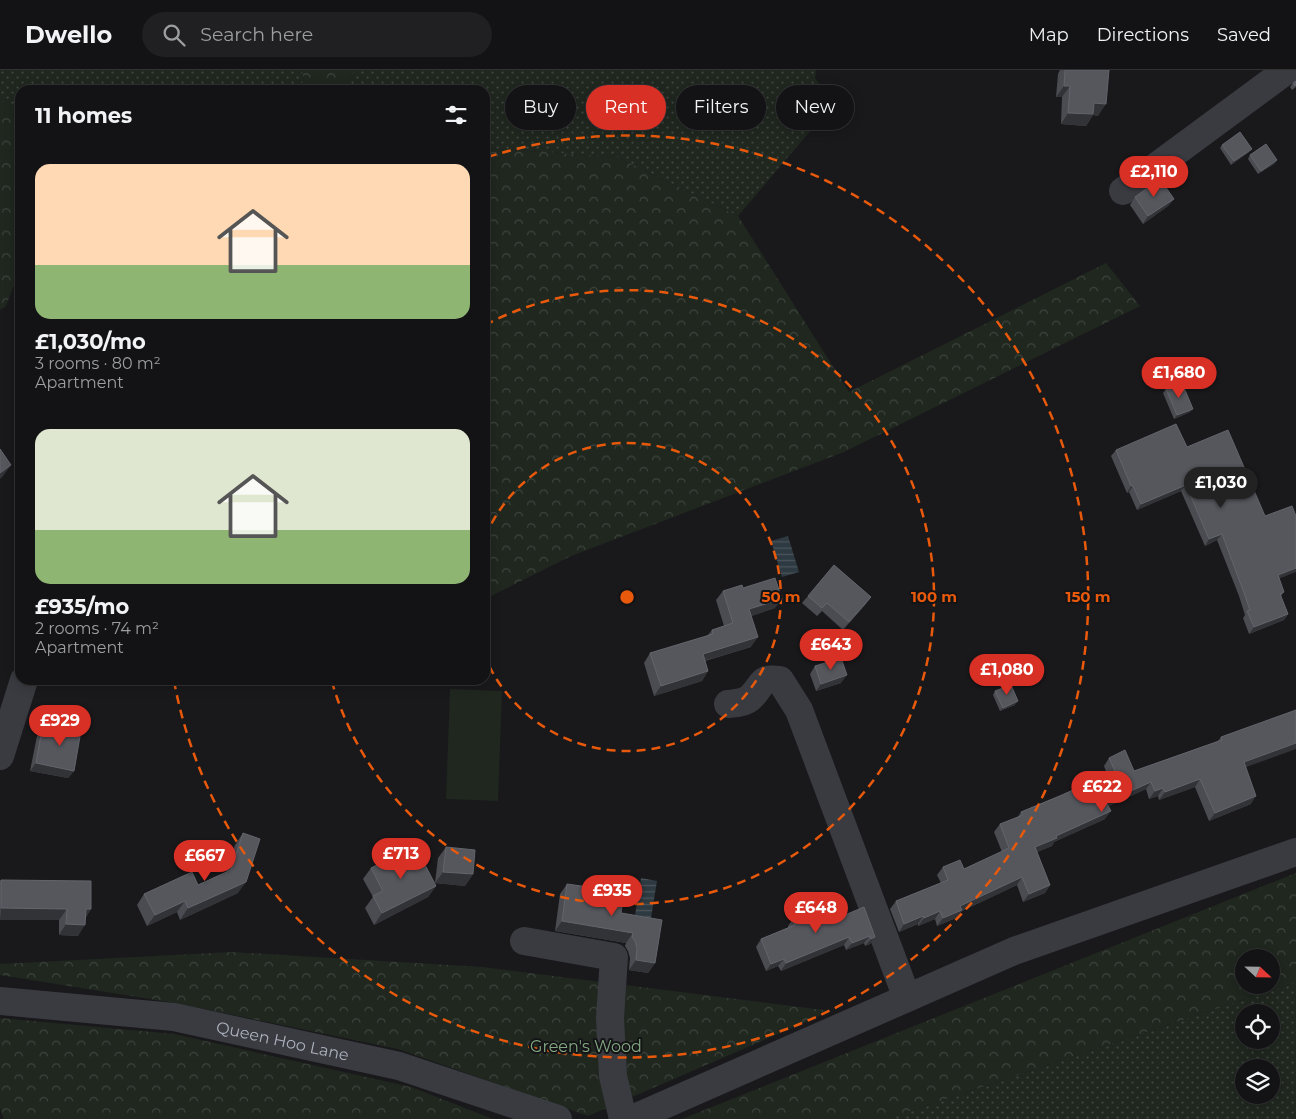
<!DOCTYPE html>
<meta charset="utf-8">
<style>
:root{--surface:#131315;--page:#202022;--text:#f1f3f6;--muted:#9d9ea0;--line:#323234;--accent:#d93025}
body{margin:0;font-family:Montserrat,sans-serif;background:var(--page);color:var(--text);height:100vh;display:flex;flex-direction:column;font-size:19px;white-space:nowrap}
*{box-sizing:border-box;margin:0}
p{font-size:16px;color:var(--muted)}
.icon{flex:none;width:28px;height:28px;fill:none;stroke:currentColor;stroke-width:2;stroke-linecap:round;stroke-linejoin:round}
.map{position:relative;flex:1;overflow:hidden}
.panel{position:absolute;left:15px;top:15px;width:475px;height:600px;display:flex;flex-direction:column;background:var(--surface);border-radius:15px;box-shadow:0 2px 12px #0003,0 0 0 1px var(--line)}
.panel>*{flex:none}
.top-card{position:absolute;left:505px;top:15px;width:475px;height:45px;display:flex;gap:10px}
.needle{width:32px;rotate:112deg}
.tools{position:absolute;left:1235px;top:879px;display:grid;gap:10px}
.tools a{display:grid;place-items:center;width:45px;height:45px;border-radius:50%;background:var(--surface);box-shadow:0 2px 12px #0003,0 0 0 1px var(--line);font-size:25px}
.price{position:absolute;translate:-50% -42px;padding:0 11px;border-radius:18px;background:var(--accent);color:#fff;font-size:16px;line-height:32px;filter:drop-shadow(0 1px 2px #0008)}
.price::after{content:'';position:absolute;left:50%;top:30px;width:15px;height:11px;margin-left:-8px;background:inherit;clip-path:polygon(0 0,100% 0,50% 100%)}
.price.active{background:#222;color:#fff}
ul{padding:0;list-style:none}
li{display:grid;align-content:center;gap:10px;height:265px;padding:0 20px}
li span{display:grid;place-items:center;height:155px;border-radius:15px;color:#555}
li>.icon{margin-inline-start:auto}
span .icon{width:90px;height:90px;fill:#fffc;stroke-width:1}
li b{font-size:21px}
h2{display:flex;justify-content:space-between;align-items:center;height:60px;padding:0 20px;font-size:21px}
.tag{padding:0 18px;border-radius:22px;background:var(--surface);box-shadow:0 2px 12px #0003,0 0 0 1px var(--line);font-size:18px;line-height:45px}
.tag.active{background:var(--accent);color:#fff}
header{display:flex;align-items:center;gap:30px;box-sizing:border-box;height:70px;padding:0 25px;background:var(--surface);border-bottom:1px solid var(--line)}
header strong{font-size:24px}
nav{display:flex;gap:28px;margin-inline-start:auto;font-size:18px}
.search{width:350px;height:45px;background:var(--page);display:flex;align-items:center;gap:12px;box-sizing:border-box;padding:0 18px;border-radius:28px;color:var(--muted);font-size:19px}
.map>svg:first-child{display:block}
.grass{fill:url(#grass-dots);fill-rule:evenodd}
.forest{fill:url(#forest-crowns);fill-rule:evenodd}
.park{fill:#1f271f}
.water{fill:url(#water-rules)}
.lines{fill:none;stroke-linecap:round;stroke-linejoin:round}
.minor{stroke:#3a3b41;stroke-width:28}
.wall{fill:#4a4c51}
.shaded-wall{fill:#323337}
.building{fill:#55575d;stroke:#62656c}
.ring{fill:none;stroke:#e8590c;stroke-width:2.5;stroke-dasharray:9 6}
.labels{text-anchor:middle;stroke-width:4;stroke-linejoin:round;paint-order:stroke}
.street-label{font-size:16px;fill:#abb1bc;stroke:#141417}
.park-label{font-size:16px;fill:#82a781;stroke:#141417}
.centre{fill:#e8590c;stroke:#141417;stroke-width:2.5}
.ring-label{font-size:15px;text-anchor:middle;font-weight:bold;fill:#e8590c;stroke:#141417;stroke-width:4;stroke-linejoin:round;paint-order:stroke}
</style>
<header>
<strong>Dwello</strong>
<div class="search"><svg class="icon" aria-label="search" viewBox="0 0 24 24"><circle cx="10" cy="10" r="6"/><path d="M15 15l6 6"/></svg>Search here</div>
<nav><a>Map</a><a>Directions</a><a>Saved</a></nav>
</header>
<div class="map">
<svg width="1296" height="1049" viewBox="0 0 1296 1049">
<defs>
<pattern id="grass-dots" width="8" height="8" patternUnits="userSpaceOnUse" patternTransform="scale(1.25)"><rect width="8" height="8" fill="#1f271f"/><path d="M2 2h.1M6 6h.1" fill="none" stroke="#3d443e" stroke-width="1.8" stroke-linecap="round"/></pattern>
<pattern id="forest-crowns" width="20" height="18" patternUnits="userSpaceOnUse" patternTransform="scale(1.25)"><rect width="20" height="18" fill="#1f271f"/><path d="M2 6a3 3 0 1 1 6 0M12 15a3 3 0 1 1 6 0" fill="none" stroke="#3d443e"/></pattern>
<pattern id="water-rules" width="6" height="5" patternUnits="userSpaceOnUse" patternTransform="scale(1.25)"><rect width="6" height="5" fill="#2e3a41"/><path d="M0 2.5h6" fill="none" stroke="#4a545a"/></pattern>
</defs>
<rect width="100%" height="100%" fill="#19191c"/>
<g class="grass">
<path d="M 0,0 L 302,0 L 304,10 L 299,20 L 20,20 L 20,39 L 0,31 Z"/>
<path d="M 355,0 L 816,0 L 815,8 L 834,33 L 738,146 L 617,87 L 485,78 L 485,20 L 341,20 Z"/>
<path d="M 1296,912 L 1296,1049 L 886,1049 ZM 1244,942 L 1271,942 L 1271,970 L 1244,970 ZM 1244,998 L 1271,998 L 1271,1025 L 1244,1025 Z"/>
</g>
<g class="forest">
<path d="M 302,0 L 355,0 L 341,20 L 299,20 L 304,10 Z"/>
<path d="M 0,31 L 20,39 L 20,199 L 6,236 L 0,240 Z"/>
<path d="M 485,78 L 617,87 L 738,146 L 849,322 L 1106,193 L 1140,236 L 844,382 L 571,486 L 485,529 Z"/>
<path d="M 1296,803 L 1296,912 L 886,1049 L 682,1049 ZM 1244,888 L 1271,888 L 1271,915 L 1244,915 Z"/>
<path d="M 232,882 L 482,897 L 831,941 L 588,1046 L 398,979 L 175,933 L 0,905 L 0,894 Z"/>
<path d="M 0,948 L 174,964 L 411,1017 L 493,1049 L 4,1049 L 0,1038 Z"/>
</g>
<path class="park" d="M 450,619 L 502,621 L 498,731 L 446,729 Z"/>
<g class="water">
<path d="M 788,466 L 799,502 L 782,507 L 771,471 Z"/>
<path d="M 641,808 L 657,811 L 651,848 L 635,845 Z"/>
</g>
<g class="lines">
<g class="minor">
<path d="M 1123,121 L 1287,0"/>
<path d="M 728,634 C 736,633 745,633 751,627 C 764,615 758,607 780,610 L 799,640 L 907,928"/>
<path d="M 0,686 L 24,610"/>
<path d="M 524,871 L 614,887 L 610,948 L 613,1006 L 623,1049"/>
<path id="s1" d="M 0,931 L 174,947 L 399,996 L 558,1049"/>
<path d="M 632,1049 L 1014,881 L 1296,782"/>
</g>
</g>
<g class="wall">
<path d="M 1060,0 L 1109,0 L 1098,46 L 1093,45 L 1086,56 L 1061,54 L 1062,27 L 1056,27 L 1058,4 Z"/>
<path d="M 1293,13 L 1296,17 L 1292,20 L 1290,17 Z"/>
<path d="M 1222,75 L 1249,82 L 1231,95 L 1220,78 Z"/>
<path d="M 1250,85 L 1277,90 L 1274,94 L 1258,104 L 1248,89 Z"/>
<path d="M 1135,127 L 1174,129 L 1168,136 L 1143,154 L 1130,135 Z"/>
<path d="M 1166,319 L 1190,342 L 1174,349 L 1163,323 Z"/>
<path d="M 1187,377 L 1279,509 L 1284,522 L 1281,526 L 1288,544 L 1284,550 L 1249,564 L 1243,548 L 1245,545 L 1239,526 L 1217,470 L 1205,476 L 1181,421 L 1137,440 L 1129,422 L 1127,423 L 1111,386 L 1116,380 Z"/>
<path d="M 743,518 L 775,538 L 751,546 L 751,577 L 705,591 L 708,601 L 702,611 L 654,626 L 644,593 L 650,583 L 707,566 L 712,560 L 724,556 L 716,530 L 723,521 Z"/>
<path d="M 808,526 L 871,527 L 865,535 L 843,560 L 822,541 L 817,546 L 802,533 Z"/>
<path d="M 815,596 L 841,613 L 816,621 L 810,604 Z"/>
<path d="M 995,621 L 1015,635 L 1000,641 L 993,625 Z"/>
<path d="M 64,651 L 74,701 L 68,708 L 30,701 L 37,666 L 42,659 L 58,662 L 58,659 Z"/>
<path d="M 1221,667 L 1246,697 L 1251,734 L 1209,751 L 1195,717 L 1159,730 L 1158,726 L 1149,729 L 1146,719 L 1108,736 L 1105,749 L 1054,772 L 1052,776 L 1037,782 L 1050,815 L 1045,823 L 1023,832 L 1017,815 L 962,841 L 956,848 L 937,856 L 935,849 L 918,856 L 918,854 L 899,862 L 890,839 L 896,831 L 941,813 L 937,805 L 943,797 L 964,799 L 1002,782 L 994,762 L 1000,754 L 1017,748 L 1021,742 L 1062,725 L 1107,704 L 1104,696 L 1109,688 L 1134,701 L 1218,671 Z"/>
<path d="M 243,763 L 238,823 L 180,850 L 177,842 L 147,856 L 137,835 L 144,824 L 198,815 L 226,802 L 235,775 Z"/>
<path d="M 446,777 L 473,804 L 465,816 L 435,813 L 438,788 Z"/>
<path d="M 415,787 L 436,816 L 428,827 L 374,855 L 365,838 L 373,827 L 363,809 L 371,798 Z"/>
<path d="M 1,810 L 91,839 L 86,847 L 78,866 L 59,865 L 59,850 L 0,850 L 0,811 Z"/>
<path d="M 567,814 L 621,843 L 655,893 L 648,903 L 629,900 L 630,888 L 628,881 L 625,876 L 626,873 L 555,861 L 560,824 Z"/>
<path d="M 811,845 L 833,850 L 875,867 L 870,874 L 865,876 L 864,873 L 846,880 L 844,875 L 781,901 L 778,896 L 766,901 L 756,877 L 761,869 L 788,858 L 788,856 L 793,849 Z"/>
</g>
<g class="shaded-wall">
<path d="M 1064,16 L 1070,16 L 1062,27 L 1056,27 Z"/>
<path d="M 1094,33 L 1106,34 L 1098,46 L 1093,45 L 1086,56 L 1061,54 L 1068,43 Z"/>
<path d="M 1252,79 L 1249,82 L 1231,95 L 1234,91 Z"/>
<path d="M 1277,90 L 1274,94 L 1258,104 L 1261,101 Z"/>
<path d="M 1174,129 L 1168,136 L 1143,154 L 1148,146 Z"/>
<path d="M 1193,339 L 1190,342 L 1174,349 L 1177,345 Z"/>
<path d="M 11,395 L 3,406 L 0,409 L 0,403 Z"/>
<path d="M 1186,415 L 1181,421 L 1137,440 L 1141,434 Z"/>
<path d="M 1131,416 L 1133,416 L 1129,422 L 1127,423 Z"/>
<path d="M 1222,464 L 1217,470 L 1205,476 L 1209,469 Z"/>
<path d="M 1296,498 L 1296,502 L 1273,511 L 1278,505 Z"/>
<path d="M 871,527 L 865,535 L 843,560 L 849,552 Z"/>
<path d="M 782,529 L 775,538 L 743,549 L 749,539 Z"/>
<path d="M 1288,544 L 1284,550 L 1249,564 L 1254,557 Z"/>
<path d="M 758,567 L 751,577 L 696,593 L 703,584 Z"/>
<path d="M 708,601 L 702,611 L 654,626 L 661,616 Z"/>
<path d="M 847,605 L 841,613 L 816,621 L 821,614 Z"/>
<path d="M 1018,631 L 1015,635 L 1000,641 L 1003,638 Z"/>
<path d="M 1296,673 L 1296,679 L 1238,700 L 1244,692 Z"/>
<path d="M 36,693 L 74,701 L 68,708 L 30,701 Z"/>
<path d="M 1200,709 L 1195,717 L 1159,730 L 1165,722 Z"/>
<path d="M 1151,712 L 1146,719 L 1101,740 L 1106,732 Z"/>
<path d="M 1163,718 L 1158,726 L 1149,729 L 1155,721 Z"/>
<path d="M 1256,726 L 1251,734 L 1209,751 L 1215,743 Z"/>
<path d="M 1111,741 L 1105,749 L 1054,772 L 1052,776 L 1030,785 L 1035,777 L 1056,766 Z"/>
<path d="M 443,802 L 473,804 L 465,816 L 435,813 Z"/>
<path d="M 1022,807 L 1017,815 L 962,841 L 956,848 L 937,856 L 943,848 L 960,836 Z"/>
<path d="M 246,812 L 238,823 L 180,850 L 188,838 Z"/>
<path d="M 1050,815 L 1045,823 L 1023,832 L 1029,824 Z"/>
<path d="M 436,816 L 428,827 L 374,855 L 382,843 Z"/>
<path d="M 185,831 L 177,842 L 147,856 L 155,845 Z"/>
<path d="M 1,838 L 67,839 L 59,850 L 0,850 Z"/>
<path d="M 86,839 L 91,839 L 83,851 Z"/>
<path d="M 940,841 L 935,849 L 918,856 L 924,848 Z"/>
<path d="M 923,846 L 918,854 L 899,862 L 904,854 Z"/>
<path d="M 562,851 L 633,863 L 626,873 L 555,861 Z"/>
<path d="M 66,854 L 85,855 L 78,866 L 59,865 Z"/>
<path d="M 870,866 L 864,873 L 846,880 L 852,873 Z"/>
<path d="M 849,867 L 844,875 L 781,901 L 786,893 Z"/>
<path d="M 875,867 L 870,874 L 865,876 L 871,869 Z"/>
<path d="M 784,889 L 778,896 L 766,901 L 771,894 Z"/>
<path d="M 636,890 L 655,893 L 648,903 L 629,900 Z"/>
</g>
<g class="building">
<path d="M 1065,0 L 1109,0 L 1106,34 L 1094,33 L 1093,44 L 1068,43 L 1070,16 L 1064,16 Z"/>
<path d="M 1296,11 L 1296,15 L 1295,16 L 1293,13 Z"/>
<path d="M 1240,62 L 1252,79 L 1234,91 L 1222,75 Z"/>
<path d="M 1266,74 L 1277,90 L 1261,101 L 1250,85 Z"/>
<path d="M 1160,109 L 1174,129 L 1148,146 L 1135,127 Z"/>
<path d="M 1182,313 L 1193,339 L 1177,345 L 1166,319 Z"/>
<path d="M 1176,354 L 1187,377 L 1228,360 L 1265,446 L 1292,436 L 1296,446 L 1296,498 L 1278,505 L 1284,522 L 1280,524 L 1288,544 L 1254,557 L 1247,541 L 1250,540 L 1243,520 L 1222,464 L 1209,469 L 1186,415 L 1141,434 L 1133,416 L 1131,416 L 1116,380 Z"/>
<path d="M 0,379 L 11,395 L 0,403 Z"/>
<path d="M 834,495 L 871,527 L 849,552 L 827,533 L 822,538 L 808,526 Z"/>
<path d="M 775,508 L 782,529 L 749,539 L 758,567 L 703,584 L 708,601 L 661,616 L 650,583 L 713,564 L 712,560 L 733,553 L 723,521 L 742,515 L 743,518 Z"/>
<path d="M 841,588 L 847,605 L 821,614 L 815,596 Z"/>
<path d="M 1011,615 L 1018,631 L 1003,638 L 995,621 Z"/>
<path d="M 1296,640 L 1296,673 L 1244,692 L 1256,726 L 1215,743 L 1200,709 L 1165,722 L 1163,718 L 1155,721 L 1151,712 L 1106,732 L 1111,741 L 1056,766 L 1057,768 L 1035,777 L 1050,815 L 1029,824 L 1022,807 L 960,836 L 962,840 L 943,848 L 940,841 L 924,848 L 923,846 L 904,854 L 896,831 L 948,810 L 943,797 L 960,790 L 964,799 L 1009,778 L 1000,754 L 1023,745 L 1021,742 L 1062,725 L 1115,701 L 1109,688 L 1125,680 L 1134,701 L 1222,670 L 1221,667 Z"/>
<path d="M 64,651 L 82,655 L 74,701 L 36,693 L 42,659 L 61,662 Z"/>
<path d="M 243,763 L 260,769 L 246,812 L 188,838 L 185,831 L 155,845 L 144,824 L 192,802 L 198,815 L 231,800 Z"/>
<path d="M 446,777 L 475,780 L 473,804 L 443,802 Z"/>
<path d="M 411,778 L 415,787 L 420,785 L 436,816 L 382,843 L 373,826 L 383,821 L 371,798 Z"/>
<path d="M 1,810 L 91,811 L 91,839 L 86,839 L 85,855 L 66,854 L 67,839 L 1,838 Z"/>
<path d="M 567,814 L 624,822 L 621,843 L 662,850 L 655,893 L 636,890 L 637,878 L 635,871 L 632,867 L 633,863 L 562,851 Z"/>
<path d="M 864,837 L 875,867 L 871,869 L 870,866 L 852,873 L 849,867 L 786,893 L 784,889 L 771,894 L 761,869 L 795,855 L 793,849 L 810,842 L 811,845 L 828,838 L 833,850 Z"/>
</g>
<g class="ring">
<path d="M485 467A154 154 0 1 1 485 587"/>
<path d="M485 255A307 307 0 1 1 332 612"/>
<path d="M488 87A461 461 0 1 1 174 611"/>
</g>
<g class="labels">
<g class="street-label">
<text dy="6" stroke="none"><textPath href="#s1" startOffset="286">Queen Hoo Lane</textPath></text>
</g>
<g class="park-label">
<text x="586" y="982">Green's Wood</text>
</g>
</g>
<circle cx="627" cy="527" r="8" class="centre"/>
<g class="ring-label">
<text x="781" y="532">50 m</text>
<text x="934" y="532">100 m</text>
<text x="1088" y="532">150 m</text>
</g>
</svg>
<div class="tools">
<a><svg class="needle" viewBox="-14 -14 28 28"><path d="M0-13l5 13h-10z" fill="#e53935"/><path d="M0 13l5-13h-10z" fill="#9d9ea0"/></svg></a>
<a><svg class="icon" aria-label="locate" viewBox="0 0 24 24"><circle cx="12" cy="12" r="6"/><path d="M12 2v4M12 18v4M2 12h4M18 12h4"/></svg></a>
<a><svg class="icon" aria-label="layers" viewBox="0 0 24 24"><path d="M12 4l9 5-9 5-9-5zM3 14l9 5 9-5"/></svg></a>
</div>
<b class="price" style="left:1154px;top:128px">£2,110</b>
<b class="price" style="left:1179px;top:329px">£1,680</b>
<b class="price active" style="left:1221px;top:439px">£1,030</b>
<b class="price" style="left:831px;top:601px">£643</b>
<b class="price" style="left:1007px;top:626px">£1,080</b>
<b class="price" style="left:60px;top:677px">£929</b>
<b class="price" style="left:1102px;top:743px">£622</b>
<b class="price" style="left:401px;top:810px">£713</b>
<b class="price" style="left:205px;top:812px">£667</b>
<b class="price" style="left:612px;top:847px">£935</b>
<b class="price" style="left:816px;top:864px">£648</b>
<div class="top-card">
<a class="tag">Buy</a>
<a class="tag active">Rent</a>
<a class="tag">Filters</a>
<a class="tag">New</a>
</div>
<section class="panel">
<h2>11 homes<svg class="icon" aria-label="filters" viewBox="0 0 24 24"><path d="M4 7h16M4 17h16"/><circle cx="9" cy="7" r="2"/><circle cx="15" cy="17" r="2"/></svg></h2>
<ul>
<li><span style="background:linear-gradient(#ffd9b3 65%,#8fb573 0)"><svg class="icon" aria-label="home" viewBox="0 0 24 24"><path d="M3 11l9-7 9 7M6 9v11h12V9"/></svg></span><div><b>£1,030/mo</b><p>3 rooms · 80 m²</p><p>Apartment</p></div></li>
<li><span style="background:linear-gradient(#dfe7d0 65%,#8fb573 0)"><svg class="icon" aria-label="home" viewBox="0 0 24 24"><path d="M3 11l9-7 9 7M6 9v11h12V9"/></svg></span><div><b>£935/mo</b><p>2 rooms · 74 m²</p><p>Apartment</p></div></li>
</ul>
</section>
</div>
